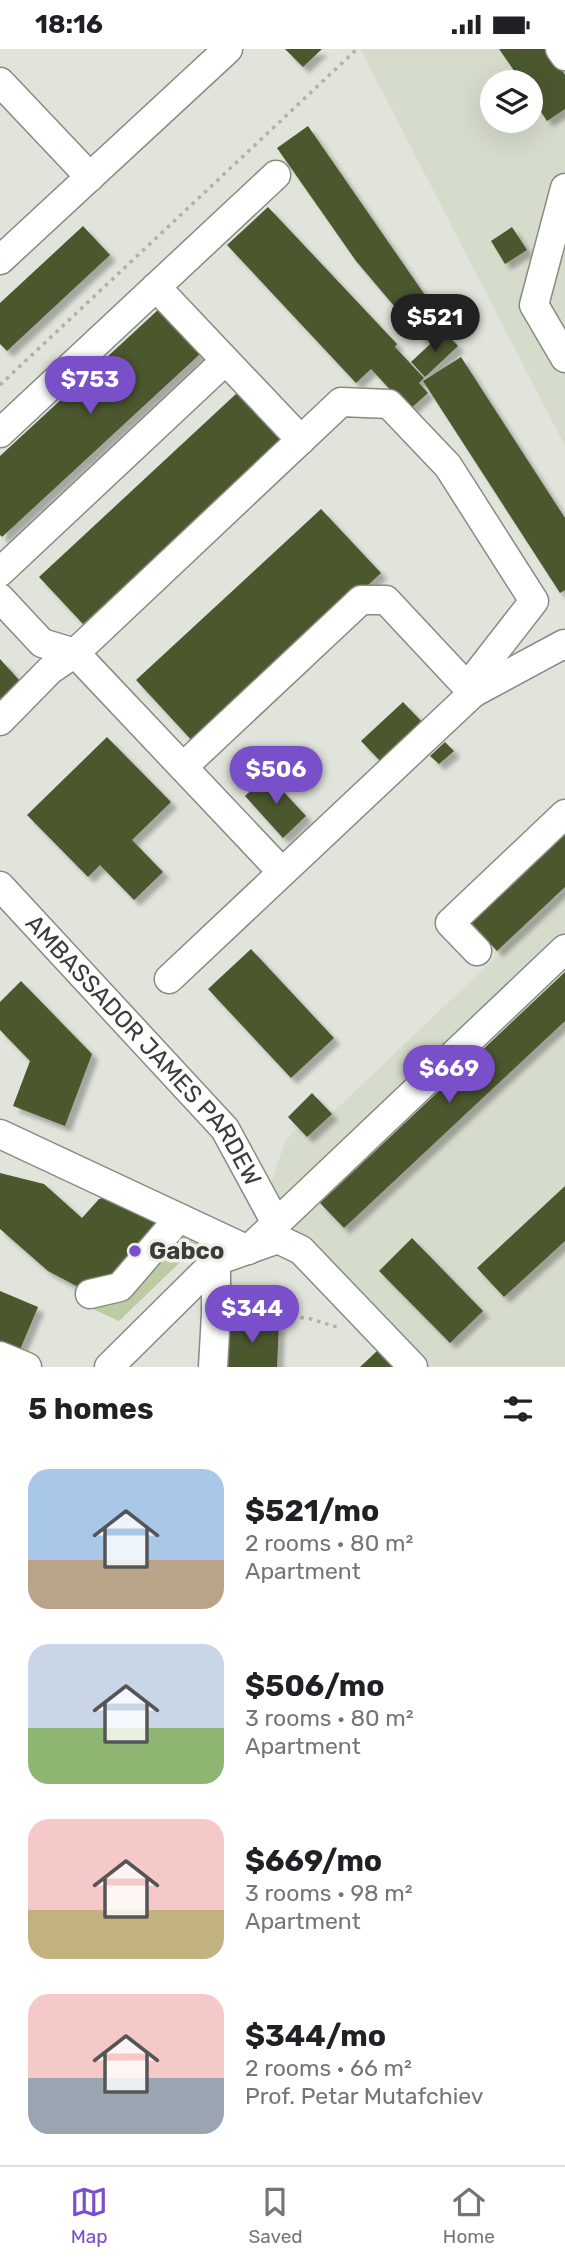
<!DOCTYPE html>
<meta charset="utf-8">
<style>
:root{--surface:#fff;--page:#f6f6f6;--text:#202124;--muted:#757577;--line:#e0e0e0;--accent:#7950c9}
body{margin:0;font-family:Rubik,sans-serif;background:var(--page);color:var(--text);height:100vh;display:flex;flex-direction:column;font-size:26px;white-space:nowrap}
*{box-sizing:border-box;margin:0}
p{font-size:23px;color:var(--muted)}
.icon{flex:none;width:38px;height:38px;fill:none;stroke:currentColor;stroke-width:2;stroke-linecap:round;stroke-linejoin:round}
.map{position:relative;height:1318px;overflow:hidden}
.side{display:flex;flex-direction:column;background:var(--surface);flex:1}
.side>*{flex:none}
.fabs{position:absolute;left:480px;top:21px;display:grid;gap:14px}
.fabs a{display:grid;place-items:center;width:63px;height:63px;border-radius:50%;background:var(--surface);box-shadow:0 7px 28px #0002;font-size:35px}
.price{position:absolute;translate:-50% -60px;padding:0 16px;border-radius:24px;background:var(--accent);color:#fff;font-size:23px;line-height:46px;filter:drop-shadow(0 2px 4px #0008)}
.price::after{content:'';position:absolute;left:50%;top:42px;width:21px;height:16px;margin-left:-10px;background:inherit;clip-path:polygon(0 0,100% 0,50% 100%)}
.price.current{background:#222;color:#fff}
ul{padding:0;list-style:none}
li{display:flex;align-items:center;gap:21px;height:175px;padding:0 28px}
li span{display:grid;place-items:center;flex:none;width:196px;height:140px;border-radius:21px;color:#555}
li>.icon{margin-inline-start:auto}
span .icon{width:84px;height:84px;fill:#fffc;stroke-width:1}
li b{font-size:30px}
h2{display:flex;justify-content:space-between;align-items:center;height:84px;padding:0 28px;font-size:30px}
.status{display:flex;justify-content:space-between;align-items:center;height:49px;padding:0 35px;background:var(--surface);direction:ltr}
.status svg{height:19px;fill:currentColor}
.dock{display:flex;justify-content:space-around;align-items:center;height:98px;border-top:2px solid var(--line);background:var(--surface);font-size:19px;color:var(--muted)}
.dock a{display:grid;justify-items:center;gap:4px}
.dock .current{color:var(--accent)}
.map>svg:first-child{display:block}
.built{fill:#d6dccc;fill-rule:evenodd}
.green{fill:#bdcba2}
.building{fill:#4b582f;filter:url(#shadow)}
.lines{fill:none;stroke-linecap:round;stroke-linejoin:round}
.minor-casing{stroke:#888b84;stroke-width:31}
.path{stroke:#afb1aa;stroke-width:3.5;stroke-dasharray:3.5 5;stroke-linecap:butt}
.minor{stroke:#fff;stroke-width:28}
.poi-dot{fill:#7950c9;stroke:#eef1e9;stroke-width:2.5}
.labels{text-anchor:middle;stroke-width:7;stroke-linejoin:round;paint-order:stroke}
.street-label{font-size:24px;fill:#3c3d3a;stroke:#eef1e9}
.poi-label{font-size:24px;font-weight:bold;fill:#3c3d3a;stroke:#eef1e9;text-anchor:start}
</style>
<div class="status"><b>18:16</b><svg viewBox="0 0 49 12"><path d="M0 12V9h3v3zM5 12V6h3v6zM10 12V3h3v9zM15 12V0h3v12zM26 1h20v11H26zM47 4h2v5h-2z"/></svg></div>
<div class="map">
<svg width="565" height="1318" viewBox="0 0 565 1318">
<defs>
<filter id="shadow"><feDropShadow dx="6" dy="6" stdDeviation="2" flood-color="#0004"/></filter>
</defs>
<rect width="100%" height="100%" fill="#e1e4db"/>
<g class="built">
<path d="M 360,0 L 565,0 L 565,397 L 365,9 ZM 492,33 L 530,33 L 530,72 L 492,72 Z"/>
<path d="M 565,842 L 565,1318 L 413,1318 L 301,1201 L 248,1201 L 286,1090 L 298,1079 L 307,1088 Z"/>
</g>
<path class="green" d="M 181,1181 L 199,1195 L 119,1272 L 86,1257 Z"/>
<g class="building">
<path d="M 285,0 L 322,0 L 303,18 Z"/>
<path d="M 499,0 L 547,0 L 565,26 L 565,60 L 547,72 L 530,46 L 530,33 L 522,33 Z"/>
<path d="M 308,77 L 445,275 L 422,290 L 356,212 L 277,99 Z"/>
<path d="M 268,158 L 397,295 L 395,298 L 424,329 L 419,334 L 428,344 L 409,361 L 371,320 L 356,334 L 227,196 Z"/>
<path d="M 83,177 L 110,206 L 7,302 L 0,295 L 0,254 Z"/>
<path d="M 512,178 L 527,201 L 505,215 L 491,192 Z"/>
<path d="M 159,260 L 200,305 L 2,488 L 0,486 L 0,407 Z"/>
<path d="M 444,282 L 458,297 L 425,328 L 411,313 Z"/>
<path d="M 461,308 L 565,469 L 565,541 L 560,544 L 423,332 Z"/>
<path d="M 237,344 L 281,391 L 83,575 L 39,528 Z"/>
<path d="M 321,460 L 381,524 L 196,696 L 136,631 Z"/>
<path d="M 0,610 L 20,632 L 0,650 Z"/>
<path d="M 403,653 L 424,675 L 382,714 L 361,692 Z"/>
<path d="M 107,688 L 171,753 L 132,791 L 163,823 L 134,851 L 100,816 L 88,828 L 27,766 Z"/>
<path d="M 445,693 L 454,702 L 439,715 L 430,707 Z"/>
<path d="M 268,726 L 306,767 L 283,789 L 245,747 Z"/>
<path d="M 565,778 L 565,838 L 497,902 L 467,869 Z"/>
<path d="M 251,900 L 334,989 L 291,1029 L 208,940 Z"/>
<path d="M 565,923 L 565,972 L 344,1179 L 320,1154 Z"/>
<path d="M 21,932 L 92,1005 L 65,1077 L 13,1057 L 30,1012 L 0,981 L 0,953 Z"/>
<path d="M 312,1044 L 332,1065 L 307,1088 L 288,1068 Z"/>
<path d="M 0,1124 L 44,1135 L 82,1169 L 99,1150 L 119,1145 L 164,1179 L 114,1235 L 84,1241 L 48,1222 L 0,1180 Z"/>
<path d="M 565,1137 L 565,1192 L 504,1248 L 477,1219 Z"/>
<path d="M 412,1189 L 483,1262 L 450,1294 L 379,1222 Z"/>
<path d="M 0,1242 L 38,1258 L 19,1303 L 0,1294 Z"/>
<path d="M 228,1274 L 279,1276 L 277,1318 L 226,1318 Z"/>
<path d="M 377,1302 L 392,1318 L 360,1318 Z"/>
</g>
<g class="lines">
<g class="minor-casing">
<g id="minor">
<path d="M 560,0 L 565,7"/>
<path d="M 0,33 L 90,128"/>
<path d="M 565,139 L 534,256 L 565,309"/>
<path d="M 0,211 L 228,0"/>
<path d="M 156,238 L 301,391"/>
<path d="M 0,384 L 276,126"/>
<path d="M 0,523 L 225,312"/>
<path d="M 0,549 L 42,594 L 75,604 L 282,823"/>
<path d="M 0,672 L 50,621 L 75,604 L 341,353 L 389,355 L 448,417 L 534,552 L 474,629 L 473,644 L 564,595 L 565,597"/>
<path id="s1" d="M 0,837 L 225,1080 L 276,1174"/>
<path d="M 477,902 L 450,874 L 565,765"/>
<path d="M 169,930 L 473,644 L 386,551 L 361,551 L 183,718"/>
<path d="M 0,1085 L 248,1201"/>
<path d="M 248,1201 L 565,900"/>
<path d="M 90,1245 L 120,1238 L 179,1169"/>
<path d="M 0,1307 L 27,1318"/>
<path d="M 109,1318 L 216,1212 L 278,1190 L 301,1201 L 413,1318"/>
<path d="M 213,1318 L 216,1265 L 216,1212"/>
</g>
</g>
<g class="path">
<path d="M 0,336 L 357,0"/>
<path d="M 241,1266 L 308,1269 L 340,1279"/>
</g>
<use href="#minor" class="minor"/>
</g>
<circle class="poi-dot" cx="135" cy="1202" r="7"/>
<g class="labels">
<g class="street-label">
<text dy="8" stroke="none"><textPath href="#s1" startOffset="219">AMBASSADOR JAMES PARDEW</textPath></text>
</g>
<g class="poi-label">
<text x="149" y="1210">Gabco</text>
</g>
</g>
</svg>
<div class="fabs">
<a><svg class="icon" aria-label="layers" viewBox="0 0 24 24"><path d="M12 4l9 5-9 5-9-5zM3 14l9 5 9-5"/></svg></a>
</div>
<b class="price current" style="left:435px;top:305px">$521</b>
<b class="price" style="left:90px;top:367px">$753</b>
<b class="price" style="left:276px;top:757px">$506</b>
<b class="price" style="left:449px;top:1056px">$669</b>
<b class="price" style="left:252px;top:1296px">$344</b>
</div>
<section class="side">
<h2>5 homes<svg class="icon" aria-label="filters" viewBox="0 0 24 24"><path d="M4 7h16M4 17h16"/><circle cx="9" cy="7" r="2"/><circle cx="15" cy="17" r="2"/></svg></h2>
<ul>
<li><span style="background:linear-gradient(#a9c7e8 65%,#b9a48a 0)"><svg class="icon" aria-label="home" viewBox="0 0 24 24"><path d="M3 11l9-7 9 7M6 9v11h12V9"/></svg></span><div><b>$521/mo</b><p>2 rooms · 80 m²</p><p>Apartment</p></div></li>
<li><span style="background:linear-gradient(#c9d6e8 60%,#8fb573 0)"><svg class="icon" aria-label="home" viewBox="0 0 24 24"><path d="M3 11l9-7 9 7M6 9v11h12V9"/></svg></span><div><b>$506/mo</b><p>3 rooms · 80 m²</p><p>Apartment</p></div></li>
<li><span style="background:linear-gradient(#f6c9c9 65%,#c2b280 0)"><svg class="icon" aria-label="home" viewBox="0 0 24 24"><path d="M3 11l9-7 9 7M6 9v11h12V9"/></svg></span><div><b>$669/mo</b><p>3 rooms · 98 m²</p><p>Apartment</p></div></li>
<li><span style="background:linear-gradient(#f6c9c9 60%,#9aa5b1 0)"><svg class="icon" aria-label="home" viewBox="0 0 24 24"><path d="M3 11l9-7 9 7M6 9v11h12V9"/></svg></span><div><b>$344/mo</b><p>2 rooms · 66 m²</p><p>Prof. Petar Mutafchiev</p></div></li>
</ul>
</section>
<nav class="dock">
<a class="current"><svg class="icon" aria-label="map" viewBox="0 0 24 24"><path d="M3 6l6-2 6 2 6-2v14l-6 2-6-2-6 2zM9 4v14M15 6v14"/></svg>Map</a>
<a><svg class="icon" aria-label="saved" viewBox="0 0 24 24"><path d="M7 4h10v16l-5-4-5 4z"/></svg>Saved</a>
<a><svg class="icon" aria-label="home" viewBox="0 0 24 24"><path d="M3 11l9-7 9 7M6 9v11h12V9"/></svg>Home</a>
</nav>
